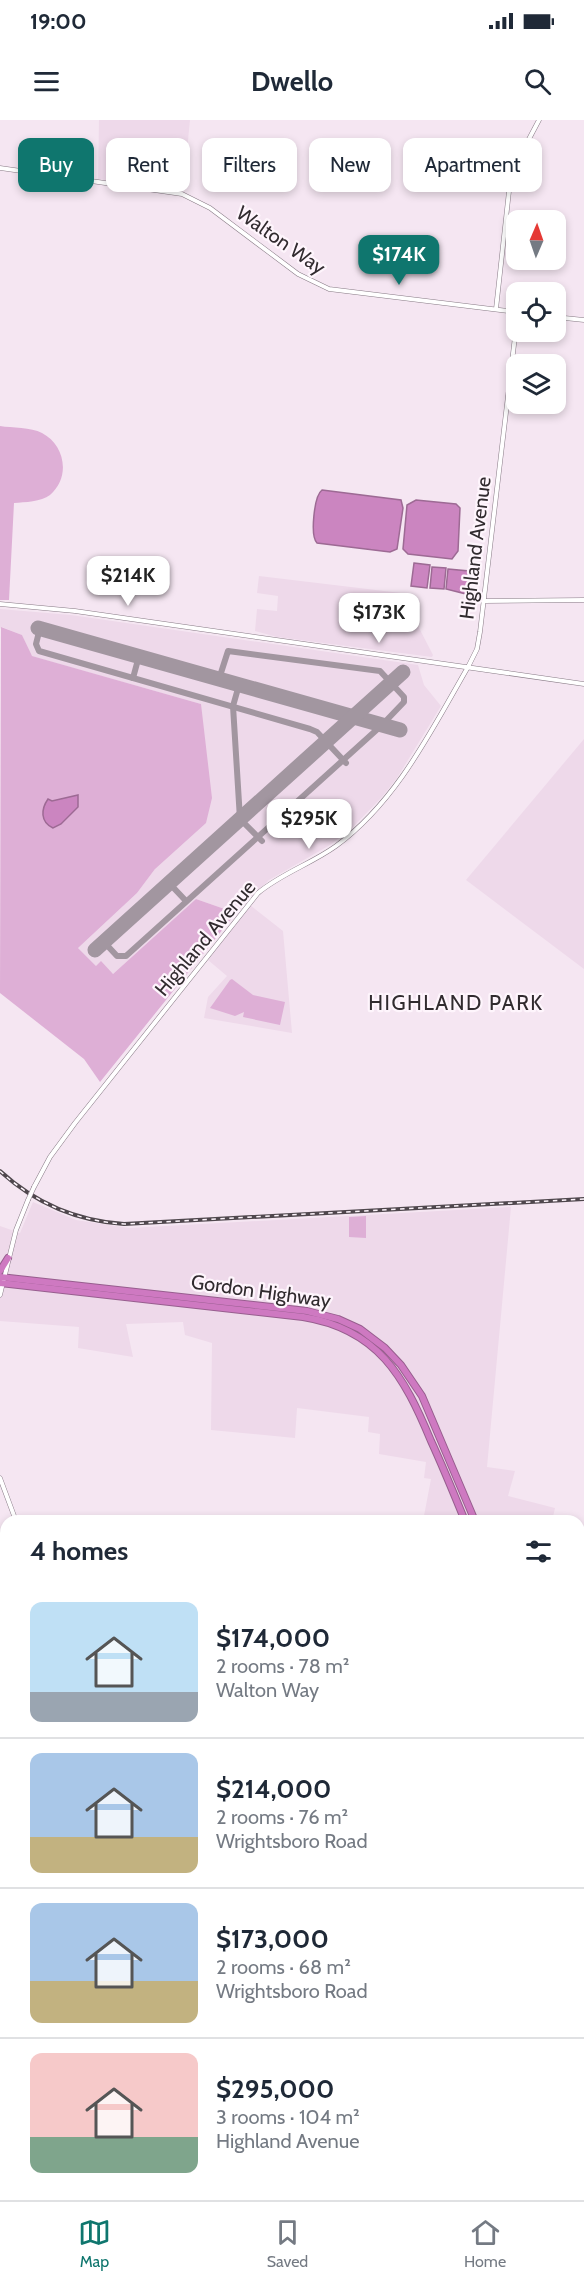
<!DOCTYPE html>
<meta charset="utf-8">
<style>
:root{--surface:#fff;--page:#f2f2f3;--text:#1f2937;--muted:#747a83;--line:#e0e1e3;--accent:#0f766e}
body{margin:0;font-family:Cabin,sans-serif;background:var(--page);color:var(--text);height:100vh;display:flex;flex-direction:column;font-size:22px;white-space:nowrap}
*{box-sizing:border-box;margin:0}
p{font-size:20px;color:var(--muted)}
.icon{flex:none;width:33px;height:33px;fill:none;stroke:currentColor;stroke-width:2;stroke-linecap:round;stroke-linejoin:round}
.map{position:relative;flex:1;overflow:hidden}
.panel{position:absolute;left:0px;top:1395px;width:585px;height:686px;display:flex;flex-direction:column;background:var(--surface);border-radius:18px 18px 0 0;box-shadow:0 3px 9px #0003}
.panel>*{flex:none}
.hud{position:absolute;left:18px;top:18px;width:549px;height:54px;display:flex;gap:12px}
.needle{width:39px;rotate:2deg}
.tools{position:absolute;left:506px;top:90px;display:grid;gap:12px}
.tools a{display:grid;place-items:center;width:60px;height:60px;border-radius:12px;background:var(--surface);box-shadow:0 3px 9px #0003;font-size:30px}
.price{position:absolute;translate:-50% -51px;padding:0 14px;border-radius:12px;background:#fff;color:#222;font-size:20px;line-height:39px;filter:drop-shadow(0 2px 3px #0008)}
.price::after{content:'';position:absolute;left:50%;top:36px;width:18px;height:14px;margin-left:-9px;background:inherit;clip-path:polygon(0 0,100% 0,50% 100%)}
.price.active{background:var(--accent);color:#fff}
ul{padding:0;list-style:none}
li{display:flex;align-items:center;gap:18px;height:150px;padding:0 30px}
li+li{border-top:2px solid var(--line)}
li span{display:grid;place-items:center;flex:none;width:168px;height:120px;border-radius:12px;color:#555}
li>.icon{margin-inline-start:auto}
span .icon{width:72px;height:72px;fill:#fffc;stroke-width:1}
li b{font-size:26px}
h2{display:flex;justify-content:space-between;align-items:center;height:72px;padding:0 30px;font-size:26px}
.chip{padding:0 21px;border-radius:12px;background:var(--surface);box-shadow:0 3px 9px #0003;font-size:21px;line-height:54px}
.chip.active{background:var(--accent);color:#fff}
.status{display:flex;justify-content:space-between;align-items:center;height:42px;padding:0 30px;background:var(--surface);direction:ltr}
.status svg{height:16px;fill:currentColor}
header{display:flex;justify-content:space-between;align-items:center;height:78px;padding:0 30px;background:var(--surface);font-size:27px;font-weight:700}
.menu{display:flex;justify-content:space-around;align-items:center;height:84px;border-top:2px solid var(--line);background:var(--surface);font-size:16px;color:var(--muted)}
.menu a{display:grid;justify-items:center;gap:3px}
.menu .active{color:var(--accent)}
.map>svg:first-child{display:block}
.built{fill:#eed9ea}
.green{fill:#deafd6}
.water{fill:#cb85c0;stroke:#9d6a94;stroke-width:1.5}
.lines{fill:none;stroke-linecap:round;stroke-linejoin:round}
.taxiway{stroke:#a296a0;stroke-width:6}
.runway{stroke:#a296a0;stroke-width:15}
.secondary-casing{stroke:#877a85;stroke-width:5}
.highway-casing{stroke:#975e8e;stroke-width:8}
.secondary{stroke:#fff;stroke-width:4}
.highway{stroke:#ce79c1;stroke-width:6}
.rail-casing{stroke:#4f474d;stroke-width:4}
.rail{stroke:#fef5fc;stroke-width:1.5;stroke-dasharray:4.5;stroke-linecap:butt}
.secondary-bridge-casing{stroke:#877a85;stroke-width:5;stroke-linecap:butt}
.secondary-bridge{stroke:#fff;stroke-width:4}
.labels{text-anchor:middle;stroke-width:4.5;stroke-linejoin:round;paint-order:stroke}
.street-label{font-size:20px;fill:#312b2f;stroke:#fef5fc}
.neighbourhood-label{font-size:21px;letter-spacing:1.5px;fill:#312b2f;stroke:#fef5fc}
</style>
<div class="status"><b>19:00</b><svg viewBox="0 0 49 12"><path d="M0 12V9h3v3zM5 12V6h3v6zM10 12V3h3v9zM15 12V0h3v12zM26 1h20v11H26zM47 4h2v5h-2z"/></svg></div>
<header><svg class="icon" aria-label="menu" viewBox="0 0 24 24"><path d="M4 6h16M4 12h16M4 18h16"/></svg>Dwello<svg class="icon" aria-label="search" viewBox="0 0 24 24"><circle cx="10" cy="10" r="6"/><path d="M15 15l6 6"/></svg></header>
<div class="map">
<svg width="584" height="2080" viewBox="0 0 584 2080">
<rect width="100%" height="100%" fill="#f5e6f2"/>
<g class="built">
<path d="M 99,0 L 190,0 L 183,71 L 98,59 Z"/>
<path d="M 259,456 L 401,473 L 433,535 L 432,537 L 277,517 L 255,511 L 257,489 L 277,491 L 278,476 L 257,473 Z"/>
<path d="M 0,489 L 71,495 L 418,545 L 424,565 L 441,586 L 397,658 L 382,677 L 353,707 L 330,725 L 269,760 L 236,793 L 196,779 L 113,854 L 96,846 L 78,828 L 137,773 L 155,749 L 201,584 L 31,536 L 22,515 L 2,507 L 0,509 Z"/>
<path d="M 584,619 L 584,849 L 466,760 Z"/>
<path d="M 250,785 L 283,811 L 292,913 L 204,898 L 208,877 L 227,856 L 208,840 Z"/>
<path d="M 33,1082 L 76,1100 L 129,1108 L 511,1087 L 487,1347 L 515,1351 L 508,1376 L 555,1388 L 552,1401 L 423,1401 L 431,1359 L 424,1358 L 426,1342 L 379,1334 L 380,1314 L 368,1312 L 369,1297 L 297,1288 L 295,1318 L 211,1310 L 212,1223 L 185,1215 L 183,1202 L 126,1204 L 133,1237 L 78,1228 L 79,1207 L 0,1201 L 0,1106 L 20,1113 Z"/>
</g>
<g class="green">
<path d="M 0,306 C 12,308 31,307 42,313 C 65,325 71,357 50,375 C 41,382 25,382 14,383 L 9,480 L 0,480 Z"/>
<path d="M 1,507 L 22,515 L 32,536 L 201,584 L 212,678 L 206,703 L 155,749 L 137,773 L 78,828 L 96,846 L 101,841 L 113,854 L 196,779 L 236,793 L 100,962 L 84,939 L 0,873 Z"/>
<path d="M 232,859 L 253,875 L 285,882 L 280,905 L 243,897 L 244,892 L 235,896 L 210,888 L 230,860 Z"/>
<path d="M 366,1096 L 366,1118 L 349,1117 L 349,1097 Z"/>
<path d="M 584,1716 L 584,1822 L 579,1833 L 579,1720 Z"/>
</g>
<g class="water">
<path d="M 322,370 L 401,380 L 403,388 L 397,429 L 390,432 L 317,423 C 310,416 314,376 322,370 Z"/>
<path d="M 416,380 L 456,384 L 460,388 L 458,431 L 452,439 L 408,434 L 403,429 L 407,385 Z"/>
<path d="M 414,443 L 430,445 L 427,468 L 411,466 Z"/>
<path d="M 432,447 L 446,448 L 444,469 L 430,468 Z"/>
<path d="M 448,449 L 469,451 L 466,474 L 446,469 Z"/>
<path d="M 78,675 L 78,687 L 61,704 L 53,708 C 40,702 41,689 48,679 L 52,681 Z"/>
</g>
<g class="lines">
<g class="taxiway">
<path d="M 40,508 L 36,524 L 39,531 L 310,609 L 317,612 L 346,643"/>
<path d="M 133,558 L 139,536"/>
<path d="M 239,565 L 233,586 L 240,699 L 262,721"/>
<path d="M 169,763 L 186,781"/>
<path d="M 104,822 L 117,836 L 126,836 L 382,605 L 404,582 L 404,577 L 380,551 L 228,531 L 219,559"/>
</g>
<g class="runway">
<path d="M 38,508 L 400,610"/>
<path d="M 95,830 L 403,552"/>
</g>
<g class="secondary-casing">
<g id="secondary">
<path d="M 0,48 L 182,74 L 210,88 L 298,154 L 329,169 L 516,192"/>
<path d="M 496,189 L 511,53 L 539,0"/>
<path d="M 555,197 L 584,200"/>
<path d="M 484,481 L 584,480"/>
<path d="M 0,484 L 75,491 L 584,564"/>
<path d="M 34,1067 L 50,1037 L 75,1003 L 258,773 C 282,753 311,744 336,726 C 397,681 431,611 468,547 L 477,529 L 480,512 L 516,208"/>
<path d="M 0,1175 L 16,1110 L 28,1080"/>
<path d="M 0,1358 L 16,1401"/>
</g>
</g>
<g class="highway-casing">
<g id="highway">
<path d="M 0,1151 L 8,1138"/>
<path d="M 0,1157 L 307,1191 L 338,1199 L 360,1209 L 385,1228 L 401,1245 L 422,1276 L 475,1401"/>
<path d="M 0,1163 L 303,1197 C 378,1209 404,1256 431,1321 C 443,1347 454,1374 465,1401"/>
<path d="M 579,1608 L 584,1612"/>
<path d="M 579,1621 L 584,1625"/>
<path d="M 579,1708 L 584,1705"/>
<path d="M 579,1715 L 584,1712"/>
<path d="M 0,1982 L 6,1979"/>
<path d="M 0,1989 L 6,1986"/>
</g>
</g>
<use href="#secondary" class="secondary"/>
<use href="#highway" class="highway"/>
<g class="rail-casing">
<path id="rail" d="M 0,1051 C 35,1083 77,1101 124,1104 L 584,1079"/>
</g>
<use href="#rail" class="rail"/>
<g class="secondary-bridge-casing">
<path id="secondary-bridge" d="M 28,1080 L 34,1067"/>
</g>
<use href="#secondary-bridge" class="secondary-bridge"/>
</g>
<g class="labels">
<g class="street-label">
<text transform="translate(281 120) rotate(35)" y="7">Walton Way</text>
<text transform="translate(475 428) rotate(-83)" y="7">Highland Avenue</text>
<text transform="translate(205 818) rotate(-50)" y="7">Highland Avenue</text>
<text transform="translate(261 1171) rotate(8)" y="7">Gordon Highway</text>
</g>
<g class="neighbourhood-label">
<text x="456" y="890">HIGHLAND PARK</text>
</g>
</g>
</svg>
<div class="tools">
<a><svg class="needle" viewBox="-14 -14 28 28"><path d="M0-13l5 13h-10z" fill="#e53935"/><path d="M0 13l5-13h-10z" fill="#747a83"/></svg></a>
<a><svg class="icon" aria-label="locate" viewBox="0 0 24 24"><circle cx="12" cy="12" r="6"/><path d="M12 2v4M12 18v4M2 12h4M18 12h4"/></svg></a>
<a><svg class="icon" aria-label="layers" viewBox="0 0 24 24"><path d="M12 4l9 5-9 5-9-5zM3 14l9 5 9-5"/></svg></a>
</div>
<b class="price active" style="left:399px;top:166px">$174K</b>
<b class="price" style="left:128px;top:487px">$214K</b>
<b class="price" style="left:379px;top:524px">$173K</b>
<b class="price" style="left:309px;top:730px">$295K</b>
<div class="hud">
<a class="chip active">Buy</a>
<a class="chip">Rent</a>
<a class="chip">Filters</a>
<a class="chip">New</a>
<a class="chip">Apartment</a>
</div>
<section class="panel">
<h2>4 homes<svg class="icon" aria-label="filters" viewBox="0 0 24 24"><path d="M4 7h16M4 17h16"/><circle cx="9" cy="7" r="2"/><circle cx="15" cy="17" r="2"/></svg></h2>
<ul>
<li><span style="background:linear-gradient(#bfe0f5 75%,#9aa5b1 0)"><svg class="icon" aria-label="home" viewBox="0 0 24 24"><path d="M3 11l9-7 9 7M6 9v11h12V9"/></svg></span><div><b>$174,000</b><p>2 rooms · 78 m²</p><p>Walton Way</p></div></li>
<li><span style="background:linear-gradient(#a9c7e8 70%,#c2b280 0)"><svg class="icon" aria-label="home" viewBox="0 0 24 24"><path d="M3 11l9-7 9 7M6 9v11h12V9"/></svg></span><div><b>$214,000</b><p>2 rooms · 76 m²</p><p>Wrightsboro Road</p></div></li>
<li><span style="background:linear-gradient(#a9c7e8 65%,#c2b280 0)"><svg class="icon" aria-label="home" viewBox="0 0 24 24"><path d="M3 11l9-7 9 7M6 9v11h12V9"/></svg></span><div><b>$173,000</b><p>2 rooms · 68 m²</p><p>Wrightsboro Road</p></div></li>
<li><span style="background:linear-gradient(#f6c9c9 70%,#7fa58c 0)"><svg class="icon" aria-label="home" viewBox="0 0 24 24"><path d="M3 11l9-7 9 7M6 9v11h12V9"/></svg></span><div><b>$295,000</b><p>3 rooms · 104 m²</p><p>Highland Avenue</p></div></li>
</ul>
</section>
</div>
<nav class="menu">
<a class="active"><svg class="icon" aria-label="map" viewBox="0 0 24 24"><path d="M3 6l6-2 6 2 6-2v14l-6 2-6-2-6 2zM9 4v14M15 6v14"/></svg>Map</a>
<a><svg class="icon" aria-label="saved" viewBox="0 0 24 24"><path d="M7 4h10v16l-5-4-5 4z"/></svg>Saved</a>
<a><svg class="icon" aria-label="home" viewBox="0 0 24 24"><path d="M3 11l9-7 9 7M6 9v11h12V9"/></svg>Home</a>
</nav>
